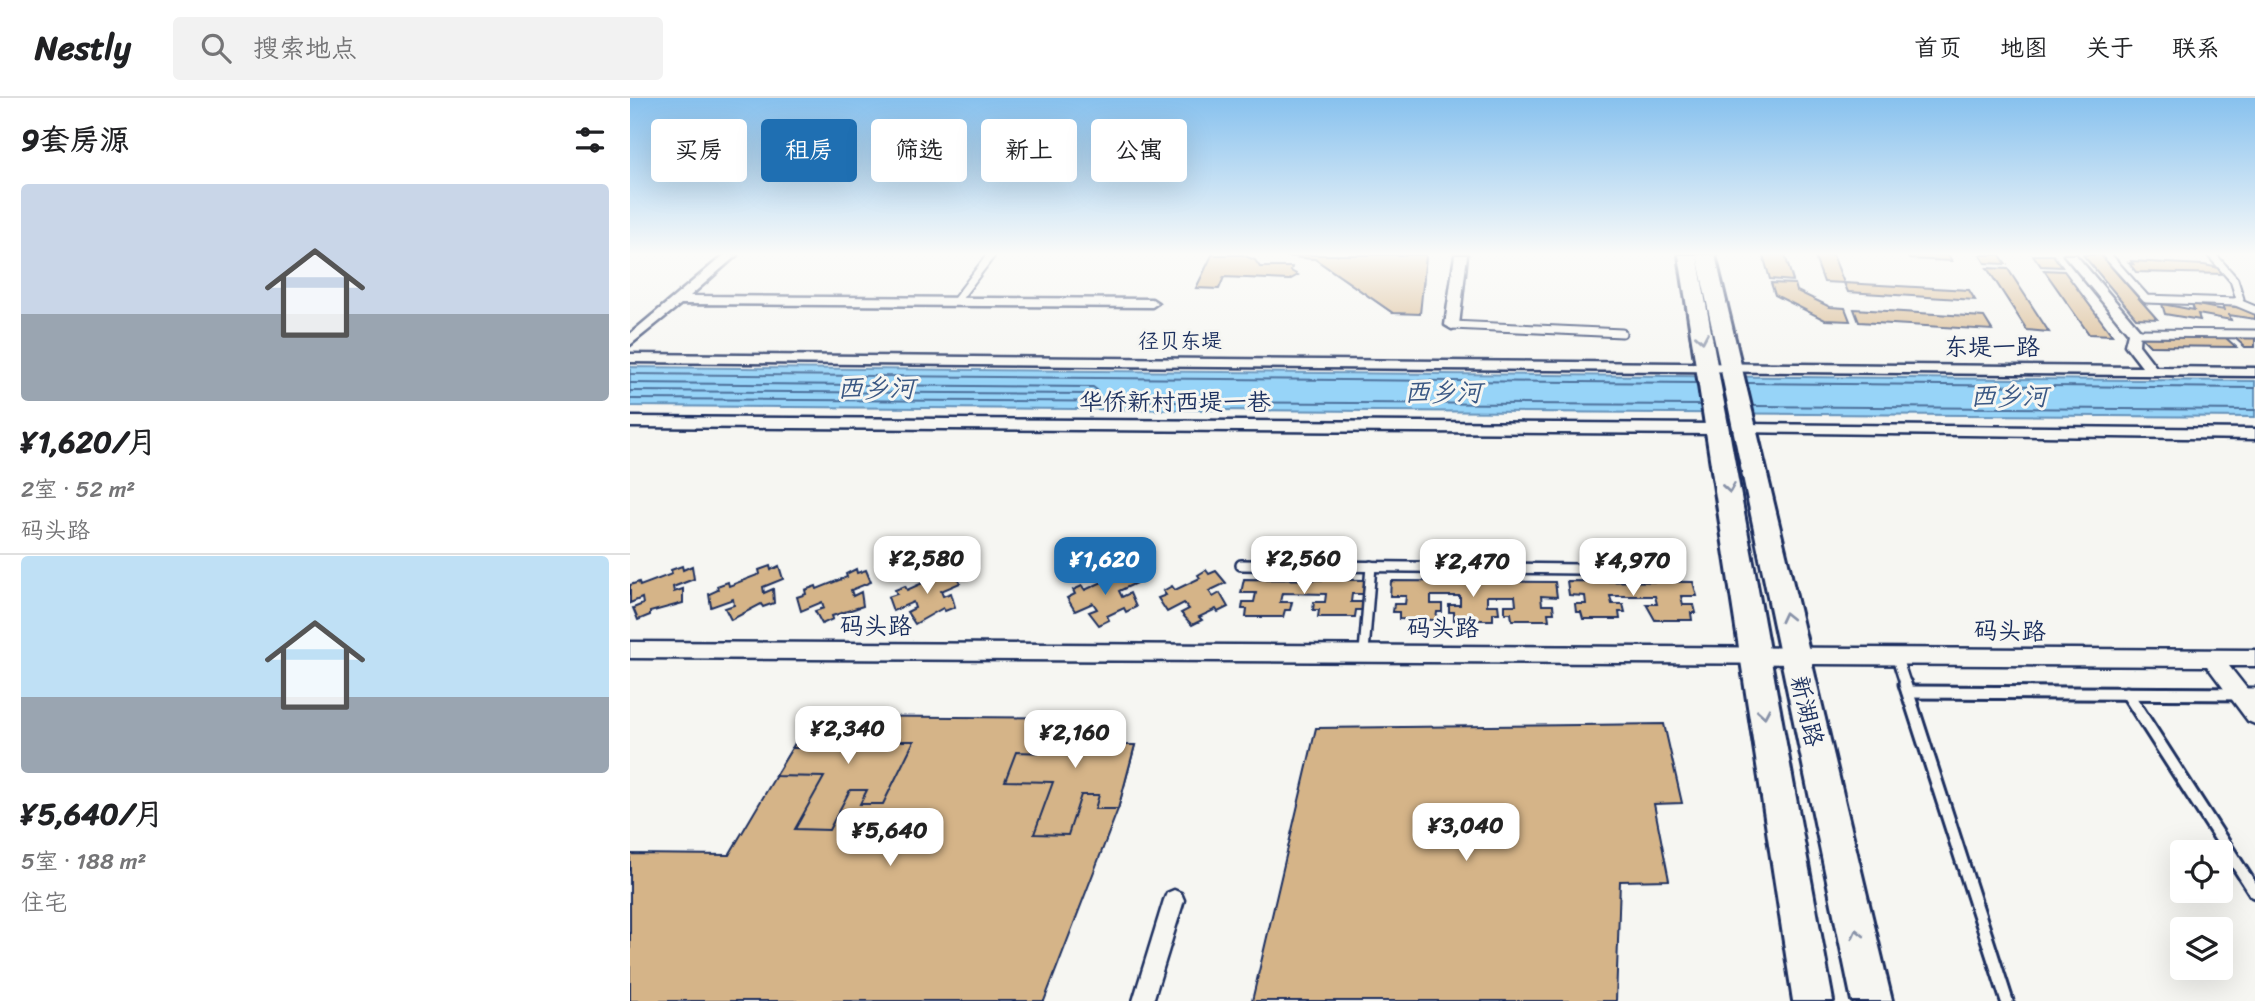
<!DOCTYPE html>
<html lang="zh">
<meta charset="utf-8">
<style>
:root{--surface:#fff;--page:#f2f2f2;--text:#202124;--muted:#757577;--line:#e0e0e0;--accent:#1f6fb2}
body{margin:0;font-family:Sriracha,"LXGW WenKai TC",sans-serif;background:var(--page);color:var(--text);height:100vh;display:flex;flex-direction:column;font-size:26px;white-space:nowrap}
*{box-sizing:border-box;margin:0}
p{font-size:23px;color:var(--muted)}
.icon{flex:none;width:38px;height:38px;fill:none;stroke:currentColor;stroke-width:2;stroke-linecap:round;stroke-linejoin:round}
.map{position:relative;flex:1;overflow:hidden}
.sheet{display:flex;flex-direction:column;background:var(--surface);width:630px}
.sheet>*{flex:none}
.banner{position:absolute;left:21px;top:21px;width:665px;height:63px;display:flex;gap:14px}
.fabs{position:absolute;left:1540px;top:742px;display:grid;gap:14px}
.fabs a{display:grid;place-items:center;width:63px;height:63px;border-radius:7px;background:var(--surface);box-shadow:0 7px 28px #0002;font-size:35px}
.price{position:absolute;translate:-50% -60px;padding:0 16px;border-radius:14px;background:#fff;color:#222;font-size:23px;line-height:46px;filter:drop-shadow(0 2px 4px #0008)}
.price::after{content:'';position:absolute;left:50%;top:42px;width:21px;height:16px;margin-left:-10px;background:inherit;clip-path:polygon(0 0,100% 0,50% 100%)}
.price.on{background:var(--accent);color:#fff}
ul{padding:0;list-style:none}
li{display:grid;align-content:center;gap:14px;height:371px;padding:0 21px}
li+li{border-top:2px solid var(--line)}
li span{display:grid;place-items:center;height:217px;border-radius:7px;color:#555}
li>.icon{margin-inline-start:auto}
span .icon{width:126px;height:126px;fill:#fffc;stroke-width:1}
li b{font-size:30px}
h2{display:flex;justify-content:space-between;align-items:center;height:84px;padding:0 21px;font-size:30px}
.pill{padding:0 24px;border-radius:7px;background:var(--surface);box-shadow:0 7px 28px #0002;font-size:24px;line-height:63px}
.pill.on{background:var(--accent);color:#fff}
header{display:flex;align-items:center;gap:42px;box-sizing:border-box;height:98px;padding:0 35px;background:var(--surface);border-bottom:2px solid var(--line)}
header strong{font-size:33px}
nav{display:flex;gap:38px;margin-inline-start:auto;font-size:24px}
.search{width:490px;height:63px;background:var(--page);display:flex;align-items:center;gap:18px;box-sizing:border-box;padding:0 24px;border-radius:7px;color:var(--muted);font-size:26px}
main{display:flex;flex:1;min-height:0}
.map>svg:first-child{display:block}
.water{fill:#97d4f8;stroke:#6592ba;stroke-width:2}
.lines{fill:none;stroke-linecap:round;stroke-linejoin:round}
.shore{stroke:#4d719c;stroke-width:2}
.building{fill:#d5b488;stroke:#1b2f5e;stroke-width:2;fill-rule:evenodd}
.service-far2-casing{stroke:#1b2f5e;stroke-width:11}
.service-far1-casing{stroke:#1b2f5e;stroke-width:14}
.service-casing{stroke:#1b2f5e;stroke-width:17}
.pedestrian-casing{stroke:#1b2f5e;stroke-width:5}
.minor-casing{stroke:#1b2f5e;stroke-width:5}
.secondary-casing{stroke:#1b2f5e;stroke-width:6}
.service-far2{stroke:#f6f6f2;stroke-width:7}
.service-far1{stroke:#f6f6f2;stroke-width:9}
.service{stroke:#f6f6f2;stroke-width:11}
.pedestrian{fill:#f6f6f2;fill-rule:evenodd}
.minor{fill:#f6f6f2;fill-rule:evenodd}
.secondary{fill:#f6f6f2;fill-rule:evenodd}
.oneway{stroke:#8892a8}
.labels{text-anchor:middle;stroke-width:6;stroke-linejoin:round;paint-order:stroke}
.far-street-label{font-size:21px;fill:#1b2f5e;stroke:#f6f6f2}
.street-label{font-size:24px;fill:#1b2f5e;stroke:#f6f6f2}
.water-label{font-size:26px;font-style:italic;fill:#3a5884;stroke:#f6f6f2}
</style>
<header>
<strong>Nestly</strong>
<div class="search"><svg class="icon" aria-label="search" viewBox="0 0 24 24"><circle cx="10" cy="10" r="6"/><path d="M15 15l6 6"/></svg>搜索地点</div>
<nav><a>首页</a><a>地图</a><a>关于</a><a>联系</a></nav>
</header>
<main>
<section class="sheet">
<h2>9套房源<svg class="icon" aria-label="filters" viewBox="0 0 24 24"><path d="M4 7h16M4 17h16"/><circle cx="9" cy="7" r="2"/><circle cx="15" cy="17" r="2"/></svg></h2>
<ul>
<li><span style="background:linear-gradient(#c9d6e8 60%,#9aa5b1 0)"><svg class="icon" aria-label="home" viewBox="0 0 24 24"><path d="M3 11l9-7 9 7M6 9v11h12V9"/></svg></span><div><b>¥1,620/月</b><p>2室 · 52 m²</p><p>码头路</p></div></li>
<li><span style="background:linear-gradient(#bfe0f5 65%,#9aa5b1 0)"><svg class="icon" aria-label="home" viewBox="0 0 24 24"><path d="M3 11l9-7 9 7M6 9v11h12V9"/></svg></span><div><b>¥5,640/月</b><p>5室 · 188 m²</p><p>住宅</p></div></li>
</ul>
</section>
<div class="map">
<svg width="1625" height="903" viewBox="0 0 1625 903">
<rect width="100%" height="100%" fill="#f6f6f2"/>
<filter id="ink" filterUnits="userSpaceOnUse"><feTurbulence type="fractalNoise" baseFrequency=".0143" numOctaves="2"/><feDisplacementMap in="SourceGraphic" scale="14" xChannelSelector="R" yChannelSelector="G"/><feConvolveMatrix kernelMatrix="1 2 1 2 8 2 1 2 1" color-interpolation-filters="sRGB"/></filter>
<g filter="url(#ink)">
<path class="water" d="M 0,269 L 1625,283 L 1625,319 L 0,308 Z"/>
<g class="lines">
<g class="shore">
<path d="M 0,276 L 1067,285"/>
<path d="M 0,285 L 463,289 L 467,292 L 463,296 L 0,293"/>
<path d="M 1117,285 L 1625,290"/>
<path d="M 0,301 L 1070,307"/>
<path d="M 1123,308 L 1625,312"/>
</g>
</g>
<g class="building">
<path d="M 582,157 L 613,157 L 625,162 L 630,169 L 662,169 L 661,173 L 668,177 L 659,182 L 594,179 L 589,191 L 566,190 Z"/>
<path d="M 644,157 L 796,157 L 793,189 L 786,193 L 775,193 L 766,190 L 767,182 L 762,182 L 746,188 L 777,209 L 763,215 L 685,161 ZM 727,158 L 772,160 L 769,177 L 763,177 L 764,172 L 760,170 L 755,172 L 753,177 L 725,174 L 721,166 Z"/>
<path d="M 644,157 L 796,157 L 790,216 L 763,215 L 685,161 Z"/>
<path d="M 1133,157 L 1155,157 L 1163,183 L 1140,181 Z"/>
<path d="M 1184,157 L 1203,157 L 1214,185 L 1194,184 Z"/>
<path d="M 1277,157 L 1318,157 L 1322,163 L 1279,161 Z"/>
<path d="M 1350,157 L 1370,157 L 1376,166 L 1355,165 Z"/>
<path d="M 1403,157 L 1423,157 L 1432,169 L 1411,168 Z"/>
<path d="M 1453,157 L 1471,157 L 1527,221 L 1506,220 Z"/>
<path d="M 1501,163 L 1574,167 L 1590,170 L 1596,176 L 1506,174 L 1499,165 L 1503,166 Z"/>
<path d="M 1357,170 L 1378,171 L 1419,234 L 1397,232 Z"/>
<path d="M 1414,172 L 1434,173 L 1482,237 L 1459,236 Z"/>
<path d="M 1141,185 L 1165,186 L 1167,193 L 1200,209 L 1215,210 L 1220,223 L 1195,222 L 1145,197 Z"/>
<path d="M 1214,185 L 1339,192 L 1345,202 L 1218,194 Z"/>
<path d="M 1532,206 L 1564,212 L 1562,206 L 1594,212 L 1592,207 L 1625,212 L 1625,221 L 1599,217 L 1601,222 L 1568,216 L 1570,222 L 1535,216 Z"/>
<path d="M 1224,211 L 1354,219 L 1362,232 L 1229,224 Z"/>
<path d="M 1511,239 L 1596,240 L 1606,249 L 1520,248 Z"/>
<path d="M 1605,240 L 1625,240 L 1625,249 L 1615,249 Z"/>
<path d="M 52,468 L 53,472 L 62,468 L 64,481 L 43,489 L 44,494 L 53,491 L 53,505 L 20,514 L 20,517 L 8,522 L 3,510 L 13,506 L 12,500 L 0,505 L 0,487 L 9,484 L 10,488 L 42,476 L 41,472 Z"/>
<path d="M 140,468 L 141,472 L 149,468 L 153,481 L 133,489 L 134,495 L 143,491 L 144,505 L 133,509 L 131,506 L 101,522 L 95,510 L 104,507 L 103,501 L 81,509 L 79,496 L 88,492 L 87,488 L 98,484 L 99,488 L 130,476 L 129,472 Z"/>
<path d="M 226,471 L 227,475 L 236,472 L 241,484 L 221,492 L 223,498 L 231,494 L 233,508 L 202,518 L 203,521 L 192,526 L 185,513 L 194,510 L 192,504 L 171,513 L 167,499 L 176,496 L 175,492 L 186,488 L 187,491 L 217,479 L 216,476 Z"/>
<path d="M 314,472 L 316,475 L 324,472 L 330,485 L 311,493 L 313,498 L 321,495 L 325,509 L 315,513 L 313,510 L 285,526 L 277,514 L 285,510 L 283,504 L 263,513 L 258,499 L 267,496 L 265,492 L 275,488 L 277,492 L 306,479 L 304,476 Z"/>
<path d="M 488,472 L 491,476 L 498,472 L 506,485 L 489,493 L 492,499 L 500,495 L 506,509 L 496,514 L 494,510 L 477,518 L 479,522 L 469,527 L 459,514 L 467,511 L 463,505 L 445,513 L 437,500 L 445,496 L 443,492 L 452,488 L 455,492 L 481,480 L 479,476 Z"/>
<path d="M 576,472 L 579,476 L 586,473 L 596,485 L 579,493 L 583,499 L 590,495 L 598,509 L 588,514 L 586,511 L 569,519 L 572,522 L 562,527 L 551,515 L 559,511 L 554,505 L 537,514 L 528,500 L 536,497 L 533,493 L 542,488 L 545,492 L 570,480 L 568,477 Z"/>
<path d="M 614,481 L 739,482 L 738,496 L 722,496 L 721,504 L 732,504 L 732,512 L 726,512 L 725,519 L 688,519 L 689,512 L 683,512 L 684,504 L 695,504 L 696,496 L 652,495 L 650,504 L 662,504 L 660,512 L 655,512 L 653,519 L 616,519 L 617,511 L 612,511 L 613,504 L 624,504 L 626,495 L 611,495 Z"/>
<path d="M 761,483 L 925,484 L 927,499 L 911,498 L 912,507 L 923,507 L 924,515 L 918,515 L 919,522 L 882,522 L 881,515 L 875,515 L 875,507 L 886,507 L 885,498 L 857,498 L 857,507 L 868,507 L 869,515 L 863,515 L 863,522 L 824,522 L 824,514 L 819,514 L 819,507 L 830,507 L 830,498 L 801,498 L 801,506 L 812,506 L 812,514 L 807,514 L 806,522 L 769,521 L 769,514 L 763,514 L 764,506 L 775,506 L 776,498 L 760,498 Z"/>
<path d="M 937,483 L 1063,484 L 1067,498 L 1051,498 L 1053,507 L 1064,507 L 1066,515 L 1061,515 L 1062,522 L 1025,522 L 1016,506 L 1027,506 L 1025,498 L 980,498 L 982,506 L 993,506 L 995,514 L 989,514 L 990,521 L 953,521 L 951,514 L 946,514 L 945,506 L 956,506 L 955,498 L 939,497 Z"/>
<path d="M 181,618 L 484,620 L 476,647 L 505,647 L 488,711 L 414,903 L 0,903 L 0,756 L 99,757 Z"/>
<path d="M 199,618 L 266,619 L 254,643 L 284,643 L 253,706 L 230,706 L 237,692 L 220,692 L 199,732 L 165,731 L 194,679 L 145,678 L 162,650 L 195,650 L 204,636 L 190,635 Z"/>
<path d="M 417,620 L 484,620 L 476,647 L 505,647 L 488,711 L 465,711 L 469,697 L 451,697 L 438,737 L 404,736 L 423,684 L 375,683 L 386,654 L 419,655 L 424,640 L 410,640 Z"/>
<path d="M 1034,626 L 1052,705 L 1024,706 L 1039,782 L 990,783 L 986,903 L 622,903 L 686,630 Z"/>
</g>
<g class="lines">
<g class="service-far2-casing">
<g id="service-far2">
<path d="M 1477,157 L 1516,201 L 1606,204 L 1610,201 L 1604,182 L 1582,157"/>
<path d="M 326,203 L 361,157"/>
<path d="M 1606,204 L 1625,212"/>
<path d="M 822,227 L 992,235"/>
<path d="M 1505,235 L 1625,236"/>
</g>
</g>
<g class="service-far1-casing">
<g id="service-far1">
<path d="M 611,467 L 1036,472"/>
<path d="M 734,554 L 741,468"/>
<path d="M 1266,557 L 1276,588"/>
</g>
</g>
<g class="service-casing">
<g id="service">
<path d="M 1275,586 L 1377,903"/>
<path d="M 1278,594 L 1625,596"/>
<path d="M 1497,595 L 1625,794"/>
</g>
</g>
<g class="pedestrian-casing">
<path id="pedestrian" d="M 544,792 L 551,795 L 554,802 L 523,903 L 503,903 L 534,802 L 537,795 Z"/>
</g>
<g class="minor-casing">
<g id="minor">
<path d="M 94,157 L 107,157 L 60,198 L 522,201 L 528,205 L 522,209 L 51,206 L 0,247 L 0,236 Z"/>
<path d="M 825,157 L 837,157 L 829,227 L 822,231 L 815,227 Z"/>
<path d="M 1434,157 L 1446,157 L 1510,232 L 1509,247 L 1526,269 L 1625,270 L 1625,278 L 0,264 L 0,256 L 1512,269 L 1495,247 L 1498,235 Z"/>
<path d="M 0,319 L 1090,326 L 1098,331 L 1090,336 L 0,329 Z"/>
<path d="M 1113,326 L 1625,331 L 1625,341 L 1108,334 L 1105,331 Z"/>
<path d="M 0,544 L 1625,552 L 1625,568 L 1599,568 L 1625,601 L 1625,626 L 1618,623 L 1577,568 L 0,560 Z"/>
</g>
</g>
<g class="secondary-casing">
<g id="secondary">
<path d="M 1049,157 L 1067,157 L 1203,903 L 1163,903 Z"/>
<path d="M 1067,157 L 1085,157 L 1262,903 L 1222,903 Z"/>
</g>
</g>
<use href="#service-far2" class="service-far2"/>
<use href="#service-far1" class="service-far1"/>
<use href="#service" class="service"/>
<use href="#pedestrian" class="pedestrian"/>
<use href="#minor" class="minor"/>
<use href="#secondary" class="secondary"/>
</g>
<defs><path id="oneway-chevron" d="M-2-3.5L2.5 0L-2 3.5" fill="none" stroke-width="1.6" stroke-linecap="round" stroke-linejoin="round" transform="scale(1.75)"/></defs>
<g class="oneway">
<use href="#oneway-chevron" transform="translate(1072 240) rotate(80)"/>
<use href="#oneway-chevron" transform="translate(1099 390) rotate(81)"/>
<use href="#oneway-chevron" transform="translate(1156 519) rotate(-103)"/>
<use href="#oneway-chevron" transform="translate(1134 615) rotate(80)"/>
<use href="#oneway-chevron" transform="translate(1227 836) rotate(-103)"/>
</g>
</g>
<linearGradient id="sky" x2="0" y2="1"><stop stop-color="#87c1ee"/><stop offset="0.55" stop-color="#fbfbf9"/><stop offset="1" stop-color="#fbfbf9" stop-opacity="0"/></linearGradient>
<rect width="1625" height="284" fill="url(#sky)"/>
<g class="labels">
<g class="far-street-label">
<text x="550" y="250">径贝东堤</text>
</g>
<g class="street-label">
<text x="1362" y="257">东堤一路</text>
<text x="545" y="312">华侨新村西堤一巷</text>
<text x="246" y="536">码头路</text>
<text x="813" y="538">码头路</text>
<text transform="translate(1380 533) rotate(1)" y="8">码头路</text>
<text transform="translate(1177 613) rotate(77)" y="8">新湖路</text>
</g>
<g class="water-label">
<text x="246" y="299">西乡河</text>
<text x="813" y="303">西乡河</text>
<text x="1379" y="307">西乡河</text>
</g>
</g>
</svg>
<div class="fabs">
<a><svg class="icon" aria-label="locate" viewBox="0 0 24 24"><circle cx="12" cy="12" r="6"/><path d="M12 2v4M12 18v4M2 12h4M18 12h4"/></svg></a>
<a><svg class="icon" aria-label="layers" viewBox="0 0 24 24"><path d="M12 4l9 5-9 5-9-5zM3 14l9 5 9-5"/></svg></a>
</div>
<b class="price" style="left:297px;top:498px">¥2,580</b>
<b class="price" style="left:674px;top:498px">¥2,560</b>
<b class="price on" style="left:475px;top:499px">¥1,620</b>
<b class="price" style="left:1003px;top:500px">¥4,970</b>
<b class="price" style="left:843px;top:501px">¥2,470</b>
<b class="price" style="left:218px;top:668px">¥2,340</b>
<b class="price" style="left:445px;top:672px">¥2,160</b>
<b class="price" style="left:836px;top:765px">¥3,040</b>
<b class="price" style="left:260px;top:770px">¥5,640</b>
<div class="banner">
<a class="pill">买房</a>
<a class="pill on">租房</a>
<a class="pill">筛选</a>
<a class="pill">新上</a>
<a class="pill">公寓</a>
</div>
</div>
</main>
